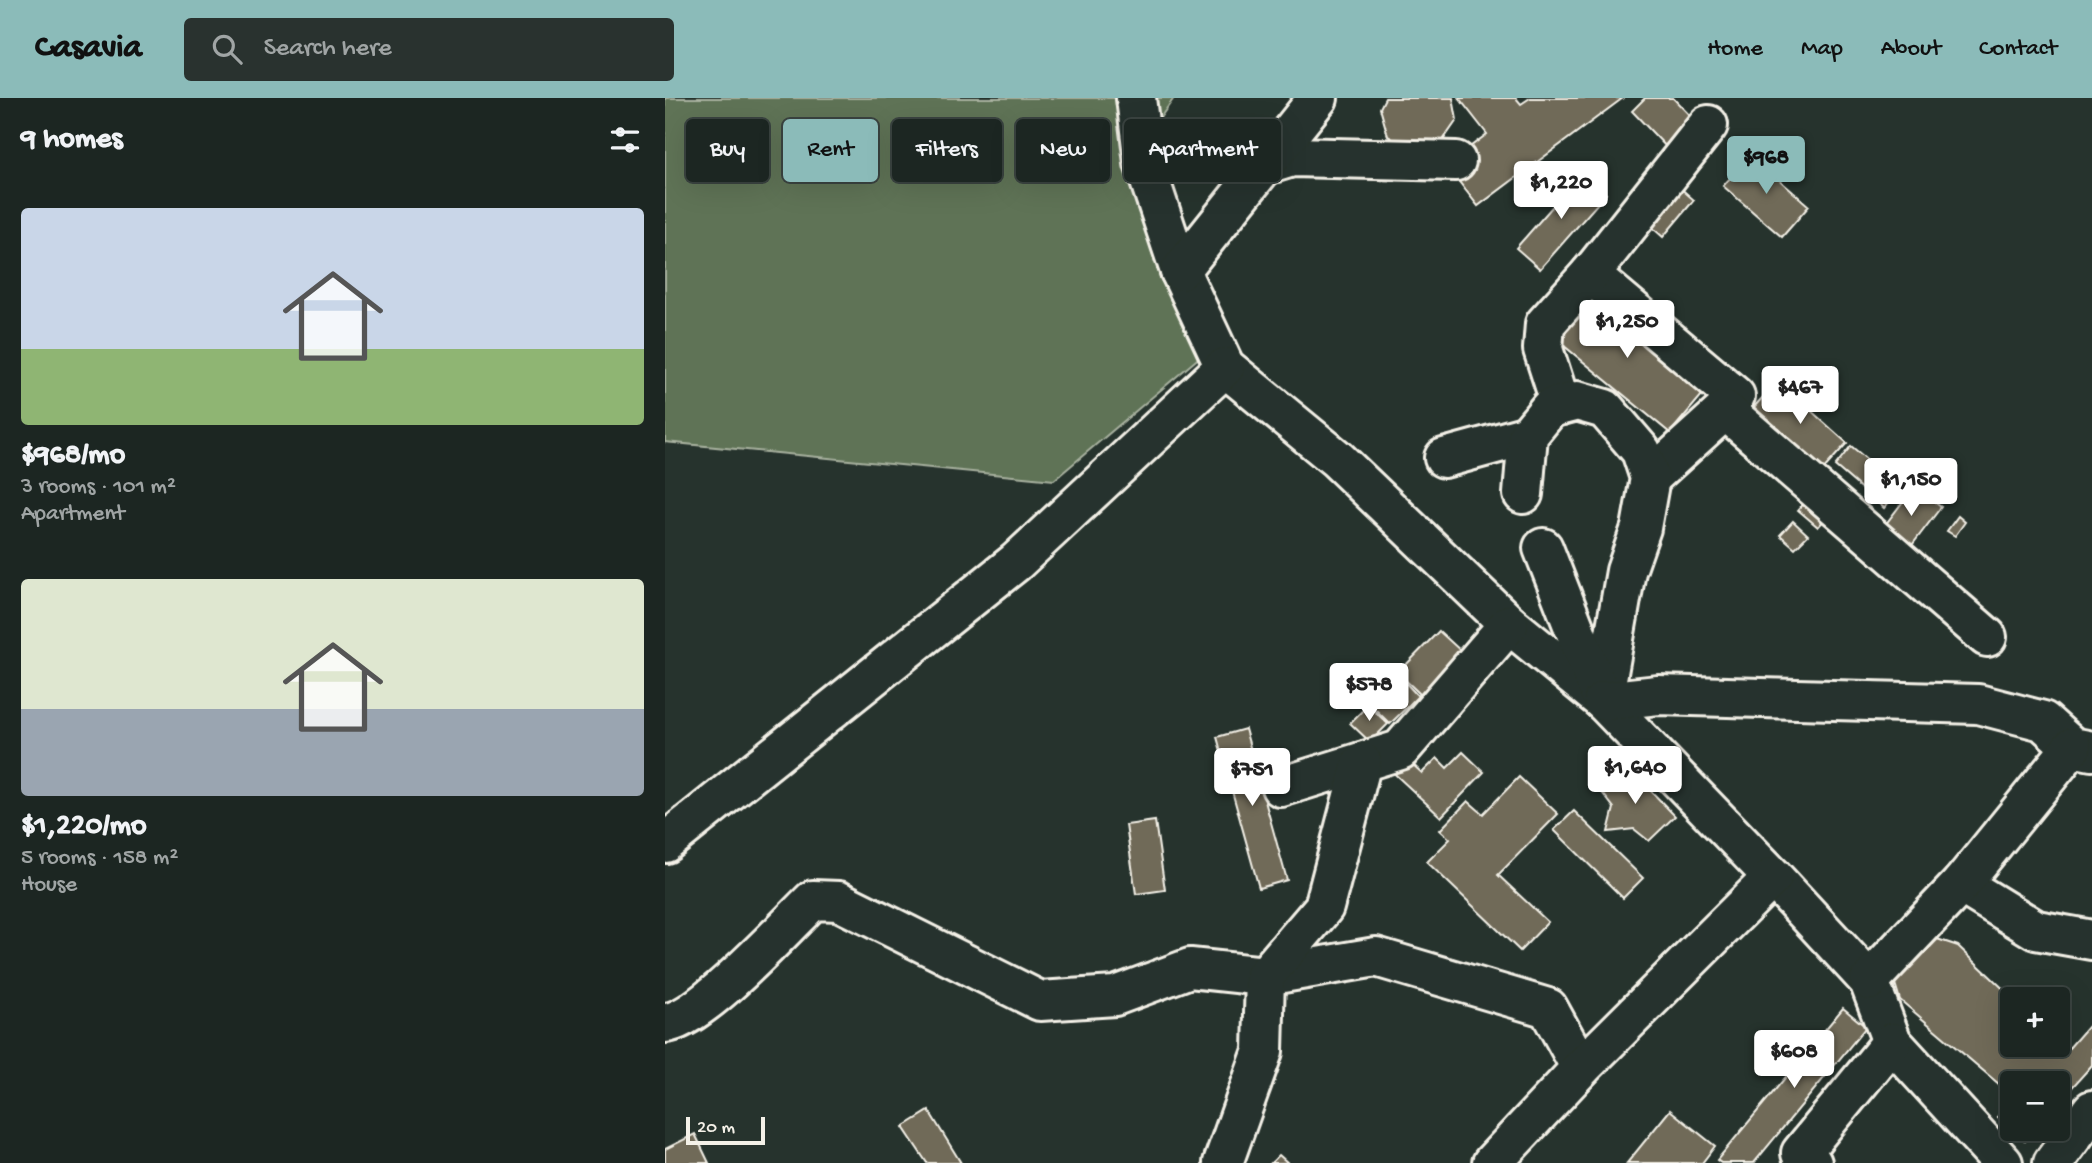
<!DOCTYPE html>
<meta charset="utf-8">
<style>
:root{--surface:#1c2622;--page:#29322f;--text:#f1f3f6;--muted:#a0a5a5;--line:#3a4340;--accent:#8bbbb9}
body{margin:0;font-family:"Gochi Hand",sans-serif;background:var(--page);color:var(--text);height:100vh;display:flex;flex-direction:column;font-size:26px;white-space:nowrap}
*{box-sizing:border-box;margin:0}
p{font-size:23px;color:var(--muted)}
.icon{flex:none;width:38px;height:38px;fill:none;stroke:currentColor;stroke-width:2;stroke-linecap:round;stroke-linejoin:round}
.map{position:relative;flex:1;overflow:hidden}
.drawer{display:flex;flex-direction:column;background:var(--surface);width:665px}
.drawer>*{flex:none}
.banner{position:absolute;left:21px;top:21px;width:665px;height:63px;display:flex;gap:14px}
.fabs{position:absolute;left:1335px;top:889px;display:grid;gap:14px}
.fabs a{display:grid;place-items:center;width:70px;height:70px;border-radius:7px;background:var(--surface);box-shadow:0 7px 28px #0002,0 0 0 2px var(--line);font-size:35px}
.scale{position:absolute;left:21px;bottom:18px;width:79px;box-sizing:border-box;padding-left:7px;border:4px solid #f4f1e8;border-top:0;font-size:19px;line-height:24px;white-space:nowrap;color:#f4f1e8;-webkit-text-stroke:5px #26332d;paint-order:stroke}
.price{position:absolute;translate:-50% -60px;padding:0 16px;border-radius:7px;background:#fff;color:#222;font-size:23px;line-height:46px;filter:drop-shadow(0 2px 4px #0008)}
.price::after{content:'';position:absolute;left:50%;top:42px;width:21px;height:16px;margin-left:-10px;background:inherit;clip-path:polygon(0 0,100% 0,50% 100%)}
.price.current{background:var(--accent);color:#111}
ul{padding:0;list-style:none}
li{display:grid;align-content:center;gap:14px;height:371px;padding:0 21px}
li span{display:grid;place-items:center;height:217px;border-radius:7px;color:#555}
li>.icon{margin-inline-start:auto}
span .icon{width:126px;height:126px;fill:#fffc;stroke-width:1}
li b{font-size:30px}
h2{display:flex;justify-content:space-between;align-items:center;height:84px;padding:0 21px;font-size:30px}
.chip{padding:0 24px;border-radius:7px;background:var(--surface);box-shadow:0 7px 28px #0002,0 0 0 2px var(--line);font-size:24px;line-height:63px}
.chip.current{background:var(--accent);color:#111}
header{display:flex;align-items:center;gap:42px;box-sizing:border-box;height:98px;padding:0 35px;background:var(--accent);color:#111}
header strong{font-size:33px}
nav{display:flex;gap:38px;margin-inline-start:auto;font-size:24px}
.search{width:490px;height:63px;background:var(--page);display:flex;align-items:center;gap:18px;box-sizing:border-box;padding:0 24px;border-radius:7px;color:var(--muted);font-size:26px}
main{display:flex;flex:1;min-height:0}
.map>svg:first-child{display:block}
.green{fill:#5e7357;stroke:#a9b2a0;stroke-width:2}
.building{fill:#706a58;stroke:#f4f1e8;stroke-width:2}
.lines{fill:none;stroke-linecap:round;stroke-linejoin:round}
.minor-casing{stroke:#f4f1e8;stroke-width:44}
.minor{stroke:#26332d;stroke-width:38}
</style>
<header>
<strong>Casavia</strong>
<div class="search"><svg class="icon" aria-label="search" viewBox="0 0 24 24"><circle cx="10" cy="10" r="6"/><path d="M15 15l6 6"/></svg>Search here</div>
<nav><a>Home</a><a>Map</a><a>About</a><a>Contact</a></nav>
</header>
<main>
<section class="drawer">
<h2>9 homes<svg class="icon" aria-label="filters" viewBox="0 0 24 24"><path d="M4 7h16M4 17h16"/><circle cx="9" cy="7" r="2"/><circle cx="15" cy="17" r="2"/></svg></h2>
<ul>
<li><span style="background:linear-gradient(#c9d6e8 65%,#8fb573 0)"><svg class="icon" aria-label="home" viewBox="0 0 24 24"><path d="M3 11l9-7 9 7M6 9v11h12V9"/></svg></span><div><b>$968/mo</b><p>3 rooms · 101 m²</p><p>Apartment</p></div></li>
<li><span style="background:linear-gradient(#dfe7d0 60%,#9aa5b1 0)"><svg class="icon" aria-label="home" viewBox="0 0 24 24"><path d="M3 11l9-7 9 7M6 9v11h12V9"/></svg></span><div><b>$1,220/mo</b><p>5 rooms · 158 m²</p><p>House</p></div></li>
</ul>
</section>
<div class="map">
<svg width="1427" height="1065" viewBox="0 0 1427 1065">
<rect width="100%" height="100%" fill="#26332d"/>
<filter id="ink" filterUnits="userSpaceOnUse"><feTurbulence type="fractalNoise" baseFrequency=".0143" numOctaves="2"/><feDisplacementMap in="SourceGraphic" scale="14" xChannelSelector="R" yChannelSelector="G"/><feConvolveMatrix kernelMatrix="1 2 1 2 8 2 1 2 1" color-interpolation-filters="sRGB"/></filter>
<g filter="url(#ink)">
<path class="green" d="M 0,0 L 509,0 L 459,71 L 543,252 L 389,382 L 0,344 Z"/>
<g class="building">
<path d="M 720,0 L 788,0 L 792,22 L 776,45 L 748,52 L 723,38 L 715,10 Z"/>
<path d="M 794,0 L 851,0 L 856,6 L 865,0 L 958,0 L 813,108 L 781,67 L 822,36 Z"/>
<path d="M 980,0 L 1008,0 L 1034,27 L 1006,54 L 967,13 Z"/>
<path d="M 1086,57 L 1144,108 L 1117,139 L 1058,88 Z"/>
<path d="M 916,76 L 941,96 L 875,171 L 851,150 Z"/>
<path d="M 1013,88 L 1029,102 L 998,139 L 981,124 Z"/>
<path d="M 919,188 L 1043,290 L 1005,335 L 881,233 Z"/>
<path d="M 1113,283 L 1182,345 L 1157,373 L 1087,311 Z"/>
<path d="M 1186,348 L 1236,390 L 1219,410 L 1170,368 Z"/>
<path d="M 1249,389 L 1276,409 L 1244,451 L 1217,431 Z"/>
<path d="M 1148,395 L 1168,412 L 1153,429 L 1133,412 Z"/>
<path d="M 1293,418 L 1300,424 L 1290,438 L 1282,433 Z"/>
<path d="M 1128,423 L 1143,437 L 1130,450 L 1115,437 Z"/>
<path d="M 774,533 L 797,554 L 756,597 L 733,575 Z"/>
<path d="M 734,578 L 753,598 L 725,626 L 705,606 Z"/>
<path d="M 703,607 L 723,626 L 705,644 L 685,625 Z"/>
<path d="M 580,631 L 622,782 L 594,790 L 552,639 Z"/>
<path d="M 733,653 L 757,675 L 772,660 L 782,670 L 798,654 L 819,674 L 776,719 L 720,667 Z"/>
<path d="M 962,668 L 1010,718 L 984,743 L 969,731 L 943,734 L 949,710 L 936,693 Z"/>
<path d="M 854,679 L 893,716 L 833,777 L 883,824 L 855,853 L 762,764 L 785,741 L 775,732 L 803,703 L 818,716 Z"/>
<path d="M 909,713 L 978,780 L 958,800 L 889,732 Z"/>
<path d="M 490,723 L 500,792 L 471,796 L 461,727 Z"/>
<path d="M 1269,840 L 1293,848 L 1349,901 L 1348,947 L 1393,947 L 1393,940 L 1404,950 L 1424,927 L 1427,930 L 1427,967 L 1393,1005 L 1393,985 L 1348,985 L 1348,998 L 1235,902 L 1228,879 Z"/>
<path d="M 1178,910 L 1201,929 L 1089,1065 L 1056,1065 L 1052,1062 Z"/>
<path d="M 1348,1003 L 1348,1031 L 1370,1031 L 1360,1043 L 1333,1019 Z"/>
<path d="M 1005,1012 L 1050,1048 L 1037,1065 L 962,1065 Z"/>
<path d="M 264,1013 L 296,1065 L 262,1065 L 238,1029 Z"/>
<path d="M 30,1036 L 44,1065 L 0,1065 L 0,1051 Z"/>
<path d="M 614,1057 L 623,1065 L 606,1065 Z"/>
</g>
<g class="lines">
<g class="minor-casing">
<g id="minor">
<path d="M 471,0 L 479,65 L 515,173 L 560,269 L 672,361 L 844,526 L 938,603 L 1108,779 L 1204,883 L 1227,944 L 1338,1065"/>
<path d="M 601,67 L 627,59 L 791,63"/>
<path d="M 515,173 L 653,0"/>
<path d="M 925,176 L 1070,298 L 1060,312"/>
<path d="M 896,307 L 878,251 L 880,226 L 925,176 L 1043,27"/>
<path d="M 779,360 L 863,337"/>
<path d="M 985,380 L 1060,312 L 1322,539"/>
<path d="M 858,396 L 863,337 L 885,310 L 912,303 L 940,311 L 976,353 L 985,380 L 976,430 L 961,473 L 938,603"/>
<path d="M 878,450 L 937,601"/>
<path d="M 938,603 L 993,597 L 1313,606 L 1378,623 L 1407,649 L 1427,653"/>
<path d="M 616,689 L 735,652 L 844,526"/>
<path d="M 0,745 L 351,464 L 560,269"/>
<path d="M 1296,786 L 1371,832 L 1427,842"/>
<path d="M 1204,883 L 1296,786 L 1407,649"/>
<path d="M 0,925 C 35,923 120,829 148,802 L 174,803 L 375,903 L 450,898 L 525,870 L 600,878 L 711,859 L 883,910 L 916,970"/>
<path d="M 558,1065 L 598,953 L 600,878 L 659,809 L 697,664"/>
<path d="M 827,1065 L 916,970 L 1108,779"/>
<path d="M 1147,1065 L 1136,1055 L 1227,944"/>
<path d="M 1388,1065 L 1427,1012"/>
</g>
</g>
<use href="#minor" class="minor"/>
</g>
</g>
</svg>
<div class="fabs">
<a>+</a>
<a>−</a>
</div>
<div class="scale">20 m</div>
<b class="price current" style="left:1101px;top:98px">$968</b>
<b class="price" style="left:896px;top:123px">$1,220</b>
<b class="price" style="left:962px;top:262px">$1,250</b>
<b class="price" style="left:1135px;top:328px">$467</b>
<b class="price" style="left:1246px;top:420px">$1,150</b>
<b class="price" style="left:704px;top:625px">$578</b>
<b class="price" style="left:970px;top:708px">$1,640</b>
<b class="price" style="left:587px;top:710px">$751</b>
<b class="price" style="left:1129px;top:992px">$608</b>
<div class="banner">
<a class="chip">Buy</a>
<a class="chip current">Rent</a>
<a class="chip">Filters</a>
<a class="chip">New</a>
<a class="chip">Apartment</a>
</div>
</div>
</main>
